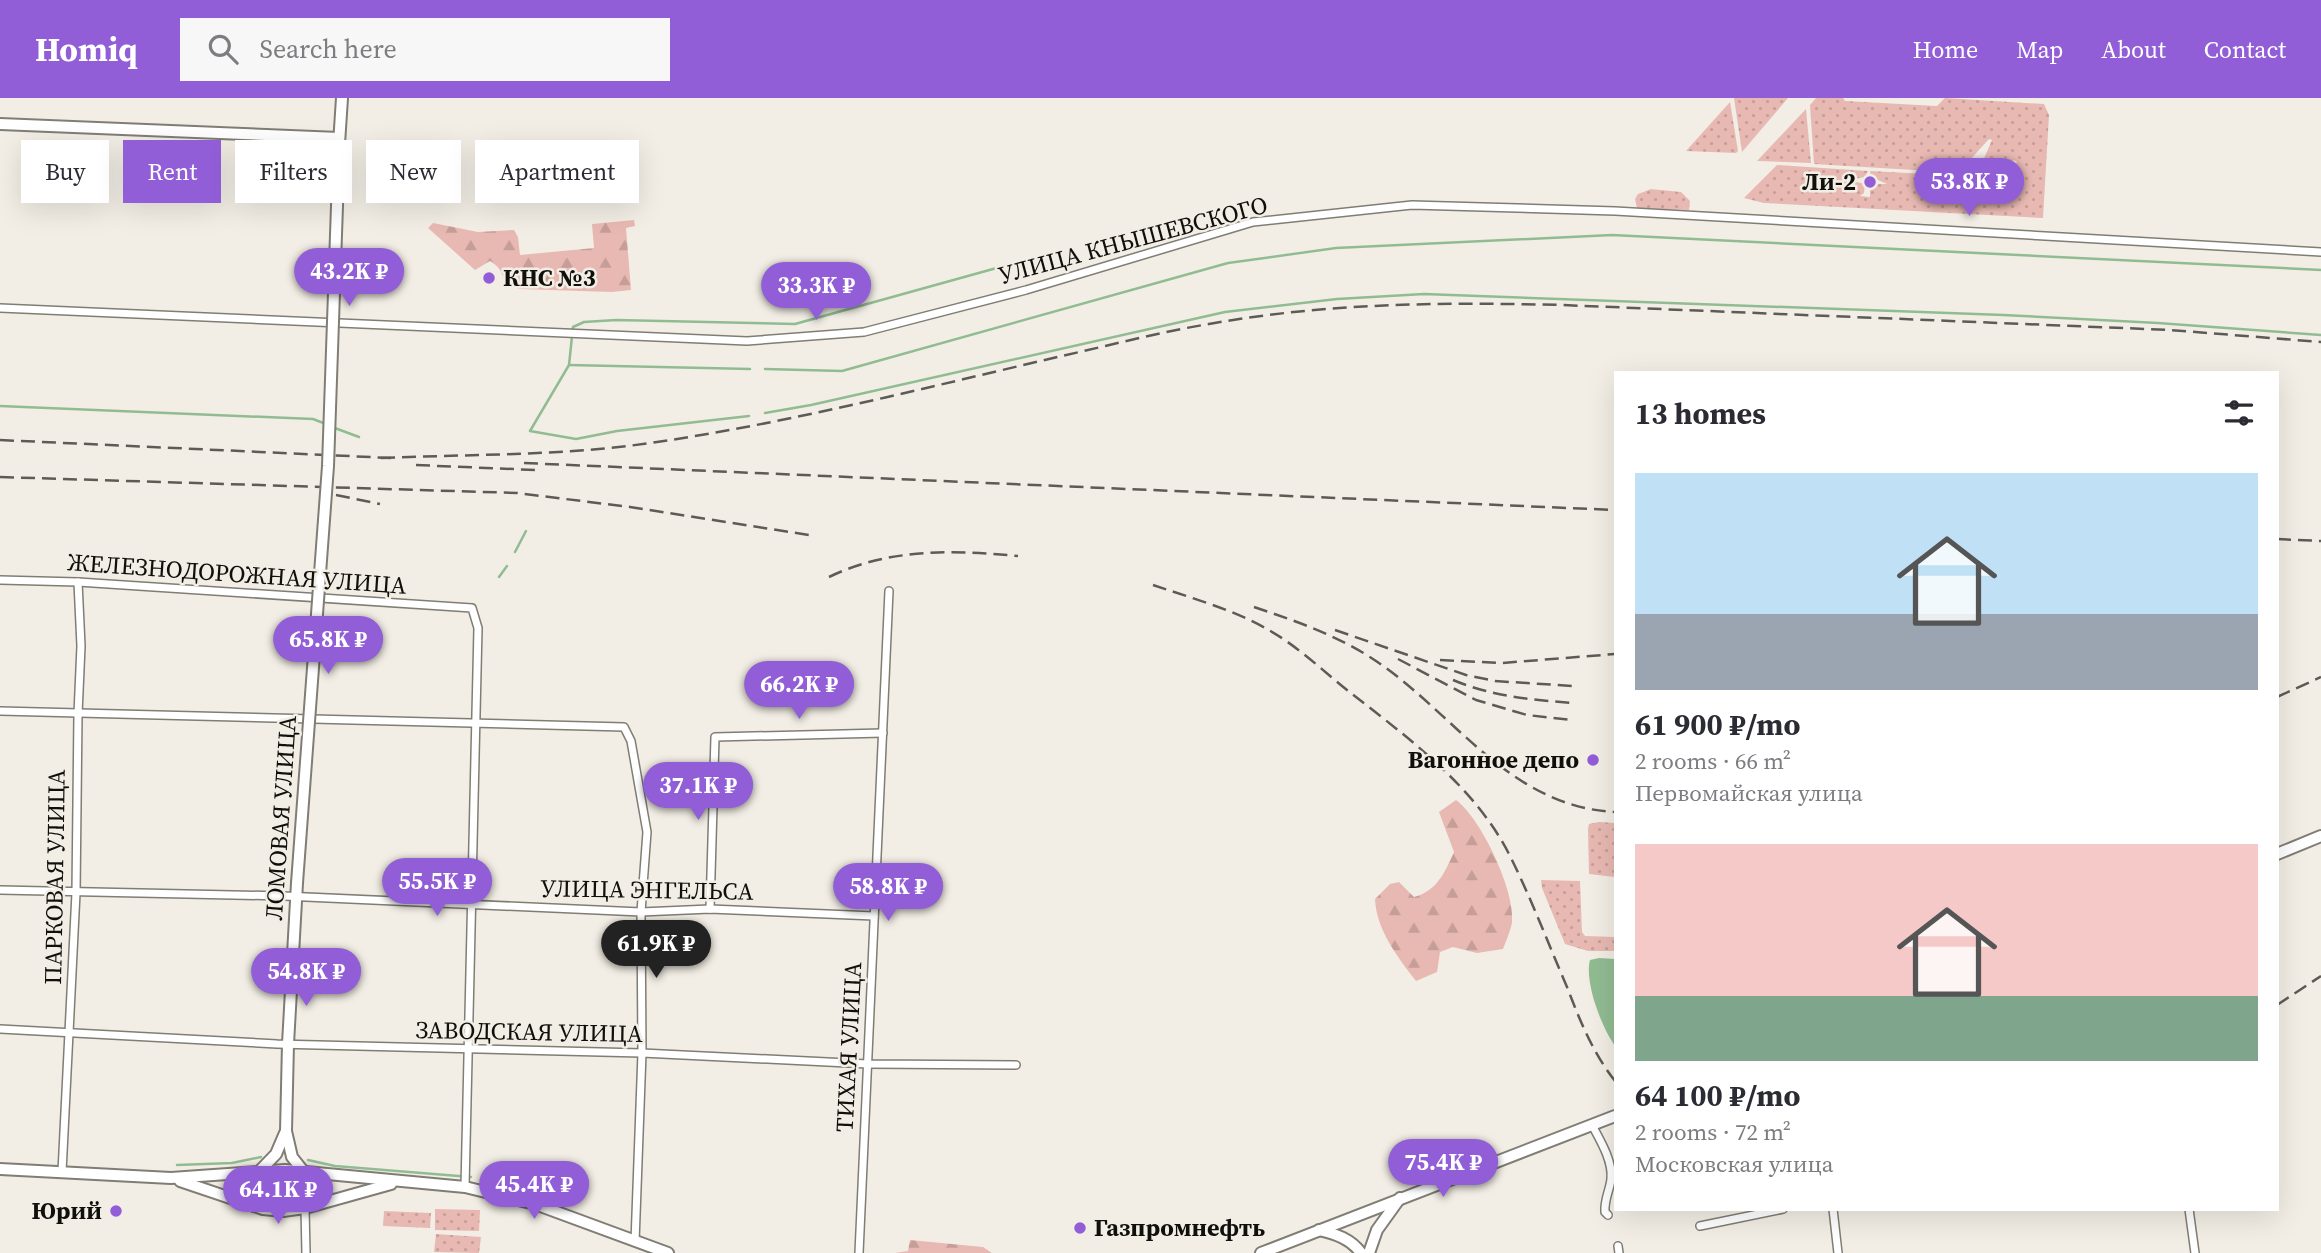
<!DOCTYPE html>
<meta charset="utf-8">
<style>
:root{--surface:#fff;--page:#f7f7f7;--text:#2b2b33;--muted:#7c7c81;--accent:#915ed7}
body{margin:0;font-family:"Source Serif 4",serif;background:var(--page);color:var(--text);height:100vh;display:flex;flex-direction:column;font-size:26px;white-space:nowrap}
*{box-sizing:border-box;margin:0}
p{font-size:23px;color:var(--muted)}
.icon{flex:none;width:38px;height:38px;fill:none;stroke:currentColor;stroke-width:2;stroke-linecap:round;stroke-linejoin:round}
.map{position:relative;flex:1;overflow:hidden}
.panel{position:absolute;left:1614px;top:273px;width:665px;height:840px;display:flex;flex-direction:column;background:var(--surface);border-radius:0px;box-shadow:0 7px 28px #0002}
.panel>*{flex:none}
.hud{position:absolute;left:21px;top:42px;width:665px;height:63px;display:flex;gap:14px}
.price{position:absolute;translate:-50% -60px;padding:0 16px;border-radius:24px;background:var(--accent);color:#fff;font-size:23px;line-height:46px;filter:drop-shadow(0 2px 4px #0008)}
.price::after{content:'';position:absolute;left:50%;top:42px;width:21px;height:16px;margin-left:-10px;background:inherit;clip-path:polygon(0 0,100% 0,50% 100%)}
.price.selected{background:#222;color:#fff}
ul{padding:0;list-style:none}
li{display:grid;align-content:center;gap:14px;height:371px;padding:0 21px}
li span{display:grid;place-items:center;height:217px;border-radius:0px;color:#555}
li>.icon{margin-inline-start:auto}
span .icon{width:126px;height:126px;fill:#fffc;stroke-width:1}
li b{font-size:30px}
h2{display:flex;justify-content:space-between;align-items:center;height:84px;padding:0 21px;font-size:30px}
.chip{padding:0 24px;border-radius:0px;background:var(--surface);box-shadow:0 7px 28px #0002;font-size:24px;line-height:63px}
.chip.selected{background:var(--accent);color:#fff}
header{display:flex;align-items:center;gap:42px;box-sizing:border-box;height:98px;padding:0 35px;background:var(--accent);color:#fff}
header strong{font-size:33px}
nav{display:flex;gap:38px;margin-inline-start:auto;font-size:24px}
.search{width:490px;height:63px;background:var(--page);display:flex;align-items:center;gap:18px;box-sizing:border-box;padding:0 24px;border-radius:0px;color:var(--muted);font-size:26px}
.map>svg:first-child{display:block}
.grass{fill:url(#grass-dots)}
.forest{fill:url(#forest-firs)}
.water{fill:#91bc92}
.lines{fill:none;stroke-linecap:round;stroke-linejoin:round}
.stream{stroke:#91bc92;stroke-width:2.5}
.street-casing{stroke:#807d75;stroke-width:10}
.secondary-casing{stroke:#807d75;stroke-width:14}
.street{stroke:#fff;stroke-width:7}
.secondary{stroke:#fff;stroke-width:10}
.rail{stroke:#5d5b56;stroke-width:2.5;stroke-dasharray:14 7;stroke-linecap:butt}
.secondary-bridge-casing{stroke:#807d75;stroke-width:14;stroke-linecap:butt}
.secondary-bridge{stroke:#fff;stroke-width:10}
.poi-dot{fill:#915ed7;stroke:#f2eee5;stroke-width:2.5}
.labels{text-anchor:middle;stroke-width:5;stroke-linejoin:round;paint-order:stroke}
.poi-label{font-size:24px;font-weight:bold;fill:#100f0c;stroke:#f2eee5;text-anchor:end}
.street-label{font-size:24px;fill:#100f0c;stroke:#f2eee5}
</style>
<header>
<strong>Homiq</strong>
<div class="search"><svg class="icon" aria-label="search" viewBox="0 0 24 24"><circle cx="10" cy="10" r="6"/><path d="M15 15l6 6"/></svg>Search here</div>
<nav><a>Home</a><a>Map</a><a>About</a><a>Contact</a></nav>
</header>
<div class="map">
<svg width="2321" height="1155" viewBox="0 0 2321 1155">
<defs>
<pattern id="grass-dots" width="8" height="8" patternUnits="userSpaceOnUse" patternTransform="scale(1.75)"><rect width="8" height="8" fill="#e8b9b2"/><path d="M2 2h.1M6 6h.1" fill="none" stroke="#c69e98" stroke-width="1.8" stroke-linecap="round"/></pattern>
<pattern id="forest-firs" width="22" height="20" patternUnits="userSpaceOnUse" patternTransform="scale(1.75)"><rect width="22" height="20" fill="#e8b9b2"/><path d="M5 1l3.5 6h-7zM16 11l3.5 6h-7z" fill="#c69e98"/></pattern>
</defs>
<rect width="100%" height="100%" fill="#f2eee5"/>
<g class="grass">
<path d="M 1734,0 L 1788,0 L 1742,54 Z"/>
<path d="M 1816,0 L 1843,0 L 1845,3 L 1937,8 L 1945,0 L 2044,6 L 2049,17 L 2043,120 L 1764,105 L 1744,100 L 1777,67 L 1868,73 L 1865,79 L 1848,82 L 1865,86 L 1864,95 L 1860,98 L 1870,99 L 1870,86 L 1887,86 L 1871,79 L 1870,73 L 1927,76 L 1927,81 L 1933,82 L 1933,89 L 1918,90 L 1918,92 L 1932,95 L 1932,103 L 1938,103 L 1937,94 L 1952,94 L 1952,91 L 1937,89 L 1940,77 L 1951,78 L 1953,69 L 1969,70 L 1986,93 L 1989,93 L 1981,71 L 1987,71 L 1987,75 L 2005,73 L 2010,82 L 2014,81 L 2011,72 L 2017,64 L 2014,62 L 2006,69 L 1996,66 L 1995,63 L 1988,62 L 1987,65 L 1982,65 L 1992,42 L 1989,41 L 1969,63 L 1944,63 L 1948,67 L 1947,74 L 1814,66 L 1810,7 Z"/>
<path d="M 1730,4 L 1738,53 L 1736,55 L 1686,53 Z"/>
<path d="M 1806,11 L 1811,65 L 1757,63 Z"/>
<path d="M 1651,91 L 1681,94 L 1690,103 L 1689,112 L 1637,110 L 1635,101 L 1638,96 Z"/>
<path d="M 1599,724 L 1615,725 L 1615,779 L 1589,776 L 1588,731 L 1589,726 Z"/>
<path d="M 1541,782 L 1580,783 L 1582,834 L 1585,838 L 1615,839 L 1615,853 L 1588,853 L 1565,846 L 1542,790 Z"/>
<path d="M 271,1081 L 296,1082 L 308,1090 L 307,1100 L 298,1106 L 263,1104 L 258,1100 L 256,1090 L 261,1083 Z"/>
<path d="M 435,1111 L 480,1112 L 479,1133 L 435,1132 Z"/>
<path d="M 384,1113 L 431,1115 L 430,1130 L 383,1128 Z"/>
<path d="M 436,1136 L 481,1139 L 479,1155 L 434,1154 Z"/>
</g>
<g class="forest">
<path d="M 634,122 L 635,128 L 626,130 L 631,192 L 612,194 L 519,191 L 505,185 C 502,174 500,169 490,163 L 475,172 L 428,130 L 433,125 L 478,134 L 514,132 L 518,139 L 520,157 L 594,150 L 592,126 Z"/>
<path d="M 1456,702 C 1481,720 1516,794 1512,825 C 1510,834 1506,843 1503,851 L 1477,855 L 1453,849 L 1440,854 L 1437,874 L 1416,883 C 1398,860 1376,831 1375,801 L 1390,786 L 1399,784 L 1414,799 C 1437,793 1445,774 1454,754 L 1439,714 Z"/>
<path d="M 910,1142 L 983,1149 L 992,1155 L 895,1155 L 908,1153 Z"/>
</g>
<path class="water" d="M 1599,860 L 1615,861 L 1615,948 C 1602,930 1584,884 1590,862 Z"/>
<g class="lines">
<g class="stream">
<path d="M 569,267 L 750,271"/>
<path d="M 765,271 L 842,273 L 1228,165 L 1336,150 L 1612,137 L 2321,172"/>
<path d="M 0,308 L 313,321 L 326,326"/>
<path d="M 765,315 L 811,307 L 1225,214 L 1337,201 L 1424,196 L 2003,217 L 2158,225 L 2321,237"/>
<path d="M 749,318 L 617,333 L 576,341 L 530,333 L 569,267 L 573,229 L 584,224 L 616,222 L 795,226 L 1011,166"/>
<path d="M 332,329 L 359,339"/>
<path d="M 515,454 L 526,433"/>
<path d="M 499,479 L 507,468"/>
<path d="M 308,1062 L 335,1068 L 471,1079"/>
<path d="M 177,1067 L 232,1065 L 261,1059"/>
</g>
<g class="street-casing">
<g id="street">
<path d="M 0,210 L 747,243 L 864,234 L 1026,192 L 1253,124 L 1412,107 L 1615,113 L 2321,154"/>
<path d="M 0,482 L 78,484 L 472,510 L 478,530 L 465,1089"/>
<path d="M 0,613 L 624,629 L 631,643 L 647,734 L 641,814 L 642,955 L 635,1144"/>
<path d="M 0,792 L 284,798 L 641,814 L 710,811 L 874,818"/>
<path d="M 710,811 L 715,639 L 883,635"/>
<path d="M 0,931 L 277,946 L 642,955 L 868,966 L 1016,967"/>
<path d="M 1592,1027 C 1600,1042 1613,1063 1611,1081 C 1610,1092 1604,1101 1605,1114 L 1608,1117"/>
<path d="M 62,1074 L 76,795 L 78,616 L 81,548 L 78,484"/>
<path d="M 305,1110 L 306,1155"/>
<path d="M 1833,1111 L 1838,1155"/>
<path d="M 2189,1111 L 2195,1155"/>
<path d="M 1700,1128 L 1783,1111"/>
<path d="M 1618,1148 L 1619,1155"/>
<path d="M 859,1155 L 889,493"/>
</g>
</g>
<g class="secondary-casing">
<g id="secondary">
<path d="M 0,26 L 339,40"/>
<path d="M 339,46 L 342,0"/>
<path d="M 2277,756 L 2321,738"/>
<path d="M 297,785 L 288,946 L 286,1033 L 292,1059 L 316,1089 L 313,1104 L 305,1110"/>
<path d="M 0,1071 L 171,1080 L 285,1072 L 465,1089 L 535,1106 L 668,1155"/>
<path d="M 180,1083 L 263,1111 L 283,1113 L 305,1110 L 391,1086"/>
<path d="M 254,1108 L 248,1096 L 249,1084 L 276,1056 L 285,1035"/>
<path d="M 1319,1132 C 1336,1136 1351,1141 1361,1155"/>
<path d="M 1261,1155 L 1615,1018"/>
<path d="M 1369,1155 L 1377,1132 L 1400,1100"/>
</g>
</g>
<use href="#street" class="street"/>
<use href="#secondary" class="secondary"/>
<g class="rail">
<path d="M 0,342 L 391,360"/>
<path d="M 381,360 C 474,356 566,358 657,344 C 793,324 928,289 1062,258 C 1111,247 1160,234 1209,226 C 1326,205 1443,204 1562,207 L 2170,232 L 2321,244"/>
<path d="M 524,365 L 1615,412"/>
<path d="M 416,367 L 535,372"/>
<path d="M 0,379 L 517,395 L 630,409 L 809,437"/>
<path d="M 336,397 L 380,406"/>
<path d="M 2277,441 L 2321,443"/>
<path d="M 829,479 C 889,450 953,452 1018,458"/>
<path d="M 1153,487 C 1191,500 1232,511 1267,531 C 1296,547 1321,571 1347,592 C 1407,639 1475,688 1510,758 C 1531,800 1548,845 1567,889 C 1580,923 1593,955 1615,983"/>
<path d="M 1254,509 C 1296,523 1339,538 1376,563 C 1455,616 1510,709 1615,714"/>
<path d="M 1335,532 L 1466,577 L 1495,583 L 1573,588"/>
<path d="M 1398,561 L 1476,602 L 1527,617 L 1572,622"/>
<path d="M 1440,562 L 1502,565 L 1615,556"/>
<path d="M 1453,582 C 1491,598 1532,602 1573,605"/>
<path d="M 2277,599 L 2321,579"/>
<path d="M 2277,907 L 2321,878"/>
</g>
<g class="secondary-bridge-casing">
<path id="secondary-bridge" d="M 297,785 L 328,368 L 339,50"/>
</g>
<use href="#secondary-bridge" class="secondary-bridge"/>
</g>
<g class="poi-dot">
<circle cx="1870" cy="84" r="7"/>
<circle cx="489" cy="180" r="7"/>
<circle cx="1593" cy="662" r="7"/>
<circle cx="116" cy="1113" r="7"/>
<circle cx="1080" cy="1130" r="7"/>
</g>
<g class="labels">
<g class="poi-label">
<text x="1856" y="92">Ли-2</text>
<text x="503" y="188" text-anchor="start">КНС №3</text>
<text x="1579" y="670">Вагонное депо</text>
<text x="102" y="1121">Юрий</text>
<text x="1094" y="1138" text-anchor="start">Газпромнефть</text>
</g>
<g class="street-label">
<text transform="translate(1133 142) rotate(-15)" y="8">УЛИЦА КНЫШЕВСКОГО</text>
<text transform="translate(237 476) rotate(4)" y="8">ЖЕЛЕЗНОДОРОЖНАЯ УЛИЦА</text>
<text transform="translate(281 720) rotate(-86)" y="8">ЛОМОВАЯ УЛИЦА</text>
<text transform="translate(55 779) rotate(-89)" y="8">ПАРКОВАЯ УЛИЦА</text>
<text transform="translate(647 792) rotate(1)" y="8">УЛИЦА ЭНГЕЛЬСА</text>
<text transform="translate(529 934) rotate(1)" y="8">ЗАВОДСКАЯ УЛИЦА</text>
<text transform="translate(849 949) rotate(-87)" y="8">ТИХАЯ УЛИЦА</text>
</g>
</g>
</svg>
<b class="price" style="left:1969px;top:120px">53.8K ₽</b>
<b class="price" style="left:349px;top:210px">43.2K ₽</b>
<b class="price" style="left:816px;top:224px">33.3K ₽</b>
<b class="price" style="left:328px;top:578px">65.8K ₽</b>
<b class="price" style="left:799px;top:623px">66.2K ₽</b>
<b class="price" style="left:698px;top:724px">37.1K ₽</b>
<b class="price" style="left:437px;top:820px">55.5K ₽</b>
<b class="price" style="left:888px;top:825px">58.8K ₽</b>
<b class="price selected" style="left:656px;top:882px">61.9K ₽</b>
<b class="price" style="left:306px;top:910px">54.8K ₽</b>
<b class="price" style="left:1443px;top:1101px">75.4K ₽</b>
<b class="price" style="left:534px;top:1123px">45.4K ₽</b>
<b class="price" style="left:278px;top:1128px">64.1K ₽</b>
<div class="hud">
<a class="chip">Buy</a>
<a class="chip selected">Rent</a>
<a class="chip">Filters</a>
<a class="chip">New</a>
<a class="chip">Apartment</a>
</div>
<section class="panel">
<h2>13 homes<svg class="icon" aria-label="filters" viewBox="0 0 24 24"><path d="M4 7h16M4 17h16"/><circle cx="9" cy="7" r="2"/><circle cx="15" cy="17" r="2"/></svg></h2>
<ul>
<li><span style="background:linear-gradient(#bfe0f5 65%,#9aa5b1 0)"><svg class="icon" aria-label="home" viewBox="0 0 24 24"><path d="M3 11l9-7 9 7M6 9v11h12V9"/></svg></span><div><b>61 900 ₽/mo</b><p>2 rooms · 66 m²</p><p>Первомайская улица</p></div></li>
<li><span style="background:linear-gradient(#f6c9c9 70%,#7fa58c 0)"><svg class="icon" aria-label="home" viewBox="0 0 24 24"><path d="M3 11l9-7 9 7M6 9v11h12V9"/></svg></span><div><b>64 100 ₽/mo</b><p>2 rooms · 72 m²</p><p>Московская улица</p></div></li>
</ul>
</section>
</div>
